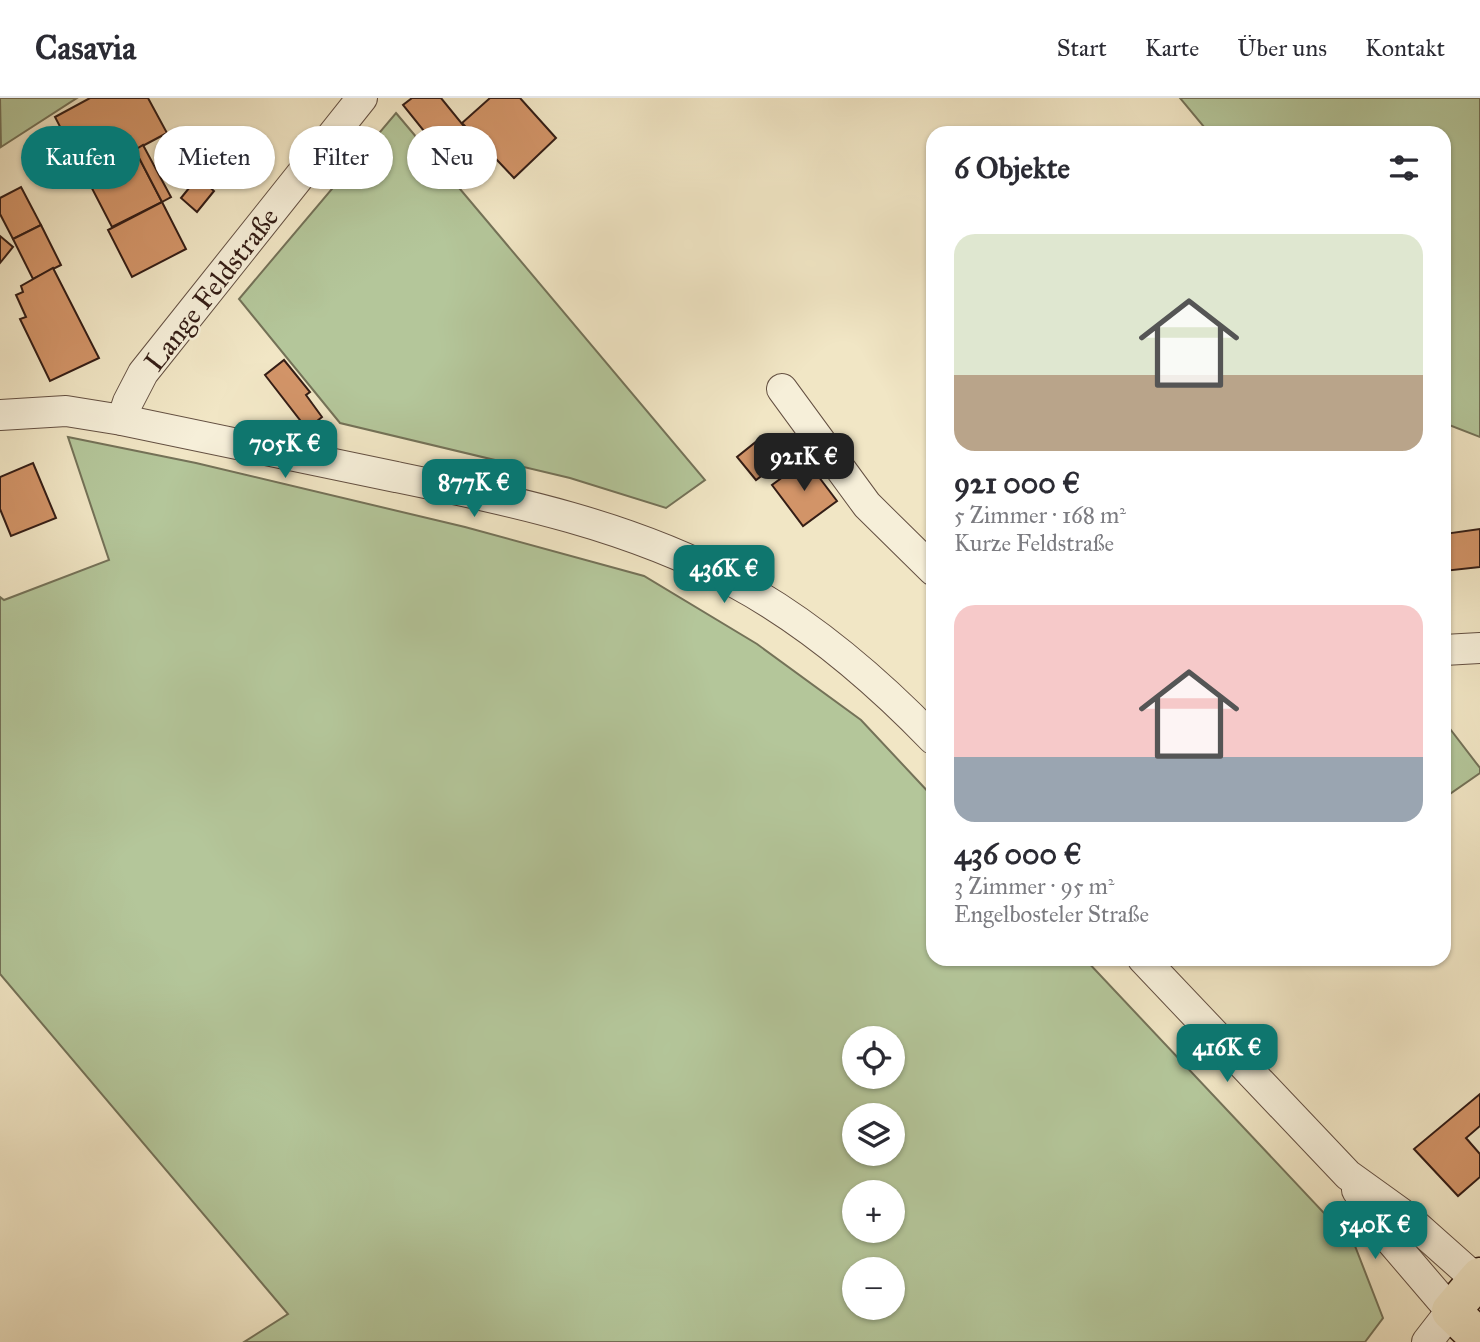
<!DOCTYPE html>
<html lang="de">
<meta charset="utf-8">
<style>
:root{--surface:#fff;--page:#f7f7f7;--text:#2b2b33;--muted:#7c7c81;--line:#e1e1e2;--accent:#0f766e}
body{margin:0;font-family:"IM FELL Great Primer",serif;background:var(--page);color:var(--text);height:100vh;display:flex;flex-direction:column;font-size:26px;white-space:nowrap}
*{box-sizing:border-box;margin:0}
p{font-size:23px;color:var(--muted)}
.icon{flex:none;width:38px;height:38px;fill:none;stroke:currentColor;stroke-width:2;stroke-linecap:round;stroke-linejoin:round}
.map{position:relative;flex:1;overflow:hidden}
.drawer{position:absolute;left:926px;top:28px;width:525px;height:840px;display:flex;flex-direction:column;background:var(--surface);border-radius:21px;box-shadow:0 2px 5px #0004}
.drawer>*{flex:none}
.hud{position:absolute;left:21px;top:28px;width:665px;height:63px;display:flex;gap:14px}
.fabs{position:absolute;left:842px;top:928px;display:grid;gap:14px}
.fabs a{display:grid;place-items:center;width:63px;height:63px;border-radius:50%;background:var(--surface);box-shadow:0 2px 5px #0004;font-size:35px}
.price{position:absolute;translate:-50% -60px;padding:0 16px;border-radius:14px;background:var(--accent);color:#fff;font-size:23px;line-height:46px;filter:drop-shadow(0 2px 4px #0008)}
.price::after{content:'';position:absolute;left:50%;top:42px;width:21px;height:16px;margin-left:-10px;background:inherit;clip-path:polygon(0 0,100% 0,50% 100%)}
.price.current{background:#222;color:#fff}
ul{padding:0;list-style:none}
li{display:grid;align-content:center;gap:14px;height:371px;padding:0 28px}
li span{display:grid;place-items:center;height:217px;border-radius:21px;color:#555}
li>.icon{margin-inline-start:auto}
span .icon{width:126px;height:126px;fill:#fffc;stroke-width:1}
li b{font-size:30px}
h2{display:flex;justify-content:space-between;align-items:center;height:84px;padding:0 28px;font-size:30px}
.tag{padding:0 24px;border-radius:32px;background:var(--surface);box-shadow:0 2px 5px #0004;font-size:24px;line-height:63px}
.tag.current{background:var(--accent);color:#fff}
header{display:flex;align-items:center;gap:42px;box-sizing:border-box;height:98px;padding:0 35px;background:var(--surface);border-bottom:2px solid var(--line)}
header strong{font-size:33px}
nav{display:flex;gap:38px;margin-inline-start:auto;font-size:24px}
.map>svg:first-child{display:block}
.green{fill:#b4c69a;stroke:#747258;stroke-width:2;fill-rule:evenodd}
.building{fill:#d29468;stroke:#351e16;stroke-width:2}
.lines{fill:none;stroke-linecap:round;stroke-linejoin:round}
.minor-casing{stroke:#645042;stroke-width:32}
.major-casing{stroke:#351e16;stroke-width:41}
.minor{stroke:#f6efd9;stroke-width:30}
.major{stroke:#f1e6c5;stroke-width:38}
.labels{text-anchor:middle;stroke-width:5;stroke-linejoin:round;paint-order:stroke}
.street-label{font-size:28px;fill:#351e16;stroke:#f6efd9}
</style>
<header>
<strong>Casavia</strong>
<nav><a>Start</a><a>Karte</a><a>Über uns</a><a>Kontakt</a></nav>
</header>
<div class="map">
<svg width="1480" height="1244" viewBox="0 0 1480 1244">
<rect width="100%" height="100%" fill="#f1e6c5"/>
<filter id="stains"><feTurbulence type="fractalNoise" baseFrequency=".00286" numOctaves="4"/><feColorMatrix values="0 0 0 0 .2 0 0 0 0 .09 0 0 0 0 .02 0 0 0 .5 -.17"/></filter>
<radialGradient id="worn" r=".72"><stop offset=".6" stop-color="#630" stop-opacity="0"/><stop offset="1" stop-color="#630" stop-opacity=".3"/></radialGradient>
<g class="green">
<path d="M 0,0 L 77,0 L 1,49 Z"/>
<path d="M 1180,0 L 1480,0 L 1480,339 L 1444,325 L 1444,35 L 1202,35 L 1205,30 Z"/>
<path d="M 396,15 L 705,382 L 666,410 L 570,380 L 340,325 L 239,201 Z"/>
<path d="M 68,339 L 196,365 L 465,429 L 644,478 L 757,546 L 861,622 L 933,699 L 933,861 L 1085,861 L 1355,1148 L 1383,1220 L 1365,1244 L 244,1244 L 288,1216 L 0,876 L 0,499 L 4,502 L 109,462 ZM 854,940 L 892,940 L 892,978 L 854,978 ZM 854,1017 L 892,1017 L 892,1055 L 854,1055 ZM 854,1094 L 892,1094 L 892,1132 L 854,1132 ZM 854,1171 L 892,1171 L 892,1209 L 854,1209 Z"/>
<path d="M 1444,623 L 1480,670 L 1480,675 L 1444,700 Z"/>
</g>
<g class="building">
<path d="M 90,0 L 148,0 L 167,35 L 135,52 L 162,104 L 112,129 L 55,19 Z"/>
<path d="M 412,0 L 441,0 L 472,38 L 462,46 L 468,53 L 452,68 L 403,7 Z"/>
<path d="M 490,0 L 520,0 L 556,40 L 514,80 L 462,25 Z"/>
<path d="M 143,47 L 171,99 L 162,104 L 135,52 Z"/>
<path d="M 198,79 L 214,93 L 197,114 L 181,100 Z"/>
<path d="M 21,89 L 41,127 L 13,141 L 0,116 L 0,100 Z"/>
<path d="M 162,104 L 186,151 L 132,179 L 108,132 Z"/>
<path d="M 41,127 L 61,167 L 33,181 L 13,141 Z"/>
<path d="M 0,138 L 13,149 L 0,165 Z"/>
<path d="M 53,170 L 99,260 L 50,283 L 20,221 L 26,219 L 16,197 L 23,194 L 21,188 Z"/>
<path d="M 284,262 L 310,294 L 306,297 L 322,319 L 307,331 L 265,277 Z"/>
<path d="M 762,339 L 781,363 L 756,382 L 737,359 Z"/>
<path d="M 806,362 L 837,403 L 803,428 L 772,387 Z"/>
<path d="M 33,365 L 56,420 L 11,438 L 0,411 L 0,379 Z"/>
<path d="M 1480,431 L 1480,469 L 1444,473 L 1444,436 Z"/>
<path d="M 1480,996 L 1480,1028 L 1466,1040 L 1480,1056 L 1480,1079 L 1458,1098 L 1414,1051 Z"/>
</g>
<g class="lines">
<g class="minor-casing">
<g id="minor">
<path d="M 782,291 L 867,407 L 933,472"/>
<path d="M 0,317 L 66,313 L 122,322 C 213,341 305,360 396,379 C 512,403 629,427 734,484 C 808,524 874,580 933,641"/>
<path d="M 122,322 L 128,304 L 143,275 L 362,0"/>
<path d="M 1444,552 L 1480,550"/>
<path d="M 1143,861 L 1348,1077 L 1405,1118 L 1477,1182"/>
<path d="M 1357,1092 L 1386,1137 L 1451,1213 L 1427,1244"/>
</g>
</g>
<g class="major-casing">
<path id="major" d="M 1480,1179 L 1451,1213 L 1480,1241"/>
</g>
<use href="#minor" class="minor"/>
<use href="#major" class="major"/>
</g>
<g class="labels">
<g class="street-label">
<text transform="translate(211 191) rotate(-52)" y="10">Lange Feldstraße</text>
</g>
</g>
<rect width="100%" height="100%" filter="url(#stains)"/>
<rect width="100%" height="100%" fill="url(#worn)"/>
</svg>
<div class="fabs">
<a><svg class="icon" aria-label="locate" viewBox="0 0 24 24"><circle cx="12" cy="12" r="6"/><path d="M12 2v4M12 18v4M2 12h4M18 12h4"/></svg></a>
<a><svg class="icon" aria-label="layers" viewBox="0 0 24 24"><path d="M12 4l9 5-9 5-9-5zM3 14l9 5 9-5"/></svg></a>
<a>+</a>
<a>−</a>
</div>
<b class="price" style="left:285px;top:382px">705K €</b>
<b class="price current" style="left:804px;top:395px">921K €</b>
<b class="price" style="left:474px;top:421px">877K €</b>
<b class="price" style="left:724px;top:507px">436K €</b>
<b class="price" style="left:1227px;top:986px">416K €</b>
<b class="price" style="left:1375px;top:1163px">540K €</b>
<div class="hud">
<a class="tag current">Kaufen</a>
<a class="tag">Mieten</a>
<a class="tag">Filter</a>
<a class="tag">Neu</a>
</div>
<section class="drawer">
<h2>6 Objekte<svg class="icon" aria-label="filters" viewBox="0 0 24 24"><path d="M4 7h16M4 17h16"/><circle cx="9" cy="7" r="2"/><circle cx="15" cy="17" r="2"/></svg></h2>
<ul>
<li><span style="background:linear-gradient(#dfe7d0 65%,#b9a48a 0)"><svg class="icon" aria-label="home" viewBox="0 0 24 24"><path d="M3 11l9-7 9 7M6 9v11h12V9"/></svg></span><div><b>921 000 €</b><p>5 Zimmer · 168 m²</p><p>Kurze Feldstraße</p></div></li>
<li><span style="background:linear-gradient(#f6c9c9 70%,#9aa5b1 0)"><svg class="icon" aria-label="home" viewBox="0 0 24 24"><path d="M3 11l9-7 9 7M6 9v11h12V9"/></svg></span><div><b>436 000 €</b><p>3 Zimmer · 95 m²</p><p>Engelbosteler Straße</p></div></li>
</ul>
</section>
</div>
